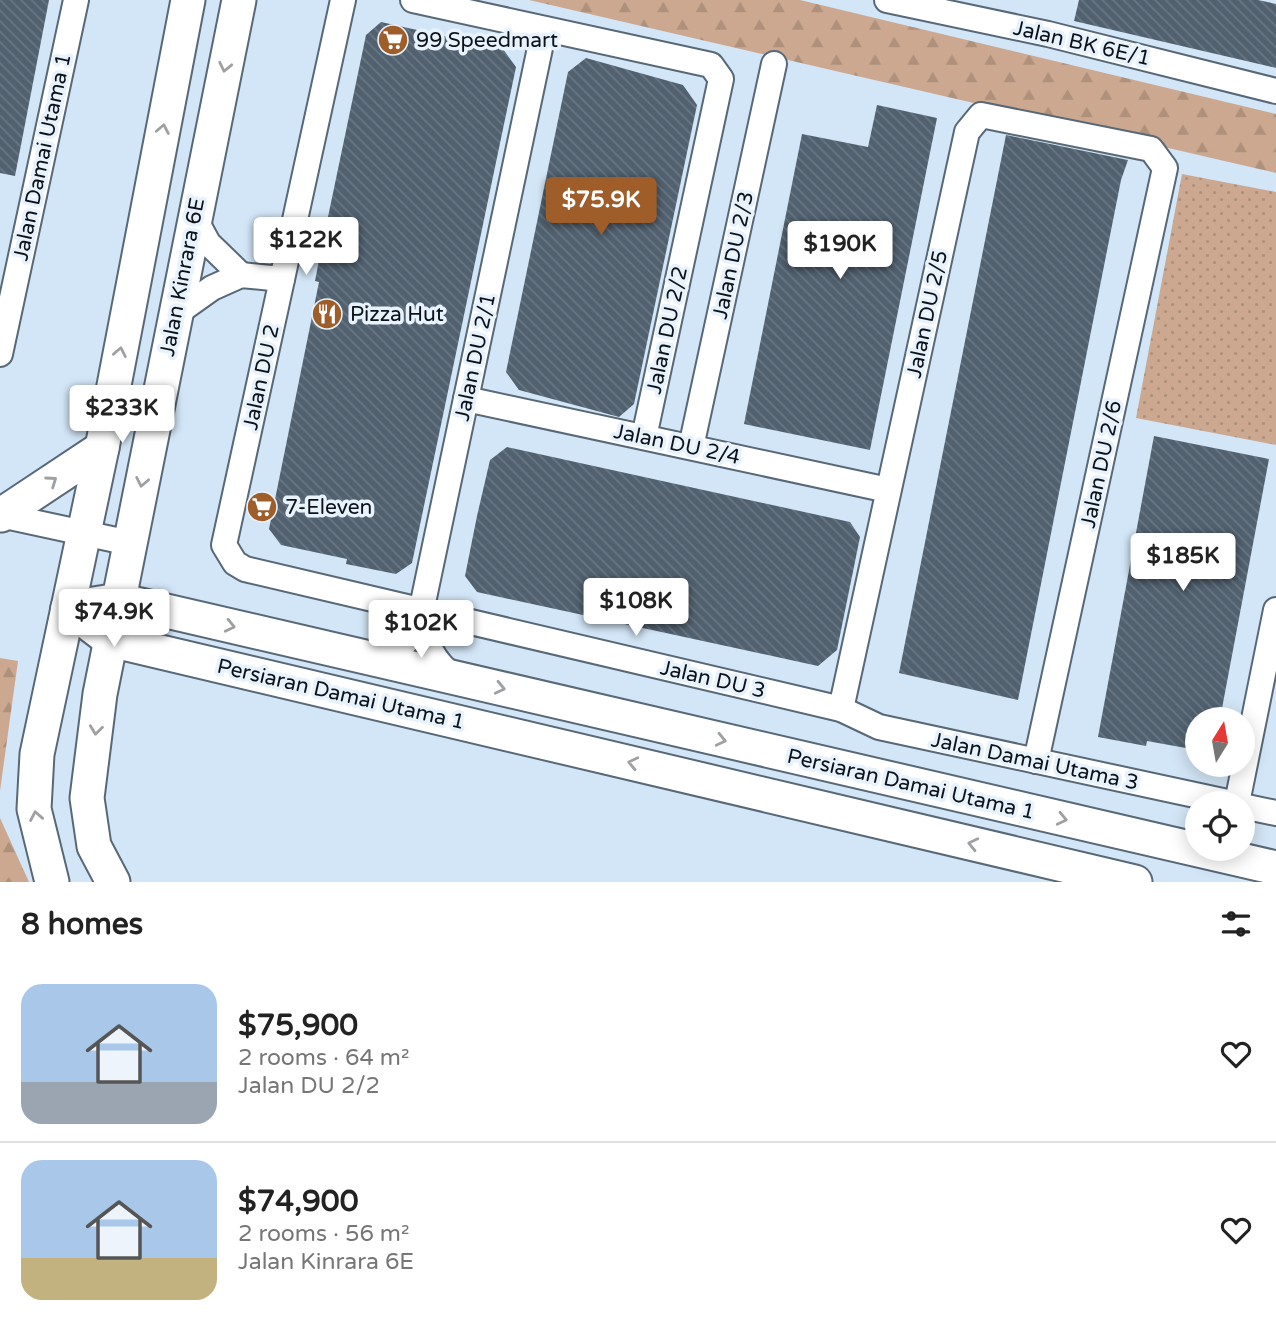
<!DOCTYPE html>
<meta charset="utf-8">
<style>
:root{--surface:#fff;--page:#f6f6f6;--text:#222;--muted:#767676;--line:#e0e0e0;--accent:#9f5d2a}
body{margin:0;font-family:"Varela Round",sans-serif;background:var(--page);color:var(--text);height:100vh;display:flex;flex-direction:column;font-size:26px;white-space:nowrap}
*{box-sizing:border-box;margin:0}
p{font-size:23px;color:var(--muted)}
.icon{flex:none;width:38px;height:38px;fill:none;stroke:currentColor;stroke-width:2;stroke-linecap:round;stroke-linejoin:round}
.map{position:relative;height:882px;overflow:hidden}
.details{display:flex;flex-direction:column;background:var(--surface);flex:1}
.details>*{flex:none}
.needle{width:46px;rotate:11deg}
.fabs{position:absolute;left:1185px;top:707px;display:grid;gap:14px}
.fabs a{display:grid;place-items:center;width:70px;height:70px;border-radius:50%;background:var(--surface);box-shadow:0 4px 18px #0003;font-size:35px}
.price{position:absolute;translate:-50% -60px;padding:0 16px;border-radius:7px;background:#fff;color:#222;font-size:23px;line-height:46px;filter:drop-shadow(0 2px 4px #0008)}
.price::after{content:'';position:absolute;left:50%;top:42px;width:21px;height:16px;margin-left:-10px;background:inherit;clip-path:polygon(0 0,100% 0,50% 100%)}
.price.active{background:var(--accent);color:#fff}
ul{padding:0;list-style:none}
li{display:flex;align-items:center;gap:21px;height:175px;padding:0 21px}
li+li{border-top:2px solid var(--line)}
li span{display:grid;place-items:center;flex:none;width:196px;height:140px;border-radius:21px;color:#555}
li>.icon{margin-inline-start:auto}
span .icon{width:84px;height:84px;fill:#fffc;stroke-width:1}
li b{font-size:30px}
h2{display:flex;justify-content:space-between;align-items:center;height:84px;padding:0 21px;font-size:30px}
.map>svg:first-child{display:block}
.forest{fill:url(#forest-firs)}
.park{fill:url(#park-dots)}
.building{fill:url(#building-back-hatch)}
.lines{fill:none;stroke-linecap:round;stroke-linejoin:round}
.street-casing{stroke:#586877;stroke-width:28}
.secondary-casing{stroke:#586877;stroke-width:37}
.street{stroke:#fff;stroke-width:24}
.secondary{stroke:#fff;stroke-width:33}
.oneway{stroke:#9ea0a3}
.labels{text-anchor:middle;stroke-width:7;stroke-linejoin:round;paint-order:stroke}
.poi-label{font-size:21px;fill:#0c1218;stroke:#e7f2fd;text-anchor:start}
.street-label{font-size:21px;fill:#0c1218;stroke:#e7f2fd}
</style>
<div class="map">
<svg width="1276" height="882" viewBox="0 0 1276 882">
<defs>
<pattern id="forest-firs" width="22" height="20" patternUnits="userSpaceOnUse" patternTransform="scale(1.75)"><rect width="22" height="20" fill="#cca890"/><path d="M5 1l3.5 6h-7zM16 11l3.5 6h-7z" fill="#ae907b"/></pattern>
<pattern id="park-dots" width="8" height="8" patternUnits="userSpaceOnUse" patternTransform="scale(1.75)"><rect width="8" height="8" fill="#cca890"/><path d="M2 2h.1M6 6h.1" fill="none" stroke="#ae907b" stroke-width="1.8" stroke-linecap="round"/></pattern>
<pattern id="building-back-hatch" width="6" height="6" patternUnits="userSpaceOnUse" patternTransform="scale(1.75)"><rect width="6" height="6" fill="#516170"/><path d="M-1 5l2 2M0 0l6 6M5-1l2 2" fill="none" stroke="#6a7782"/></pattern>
</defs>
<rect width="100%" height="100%" fill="#d3e6f7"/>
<g class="forest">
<path d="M 529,0 L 800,0 L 1276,114 L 1276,173 Z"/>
<path d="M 0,658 L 18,661 L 0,791 Z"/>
<path d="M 0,818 L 29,882 L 0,882 Z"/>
</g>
<path class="park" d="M 1182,174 L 1276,192 L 1276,445 L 1136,418 Z"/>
<g class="building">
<path d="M 0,0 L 49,0 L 15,176 L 0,173 Z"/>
<path d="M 1079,0 L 1258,0 L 1276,4 L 1276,68 L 1074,21 Z"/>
<path d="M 381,22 L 503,49 L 516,67 L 412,563 L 396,574 L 346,564 L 347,559 L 281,545 L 269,529 L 319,282 L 315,281 L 319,260 L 366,35 Z"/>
<path d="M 586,58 L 683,85 L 697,105 L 634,404 L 619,417 L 519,390 L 506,372 L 568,72 Z"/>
<path d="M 877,105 L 937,118 L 870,450 L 744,424 L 802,134 L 868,147 Z"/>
<path d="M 1006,135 L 1128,160 L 1121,180 L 1018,700 L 899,673 Z"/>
<path d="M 1154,436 L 1269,459 L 1220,719 L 1197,719 L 1197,750 L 1147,741 L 1146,746 L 1098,737 Z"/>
<path d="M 507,447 L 850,522 L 860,537 L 837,650 L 818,666 L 477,592 L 465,576 L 477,516 L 490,460 Z"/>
</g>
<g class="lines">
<g class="street-casing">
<g id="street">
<path d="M 343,0 L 224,545 L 235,563 L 245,569 L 841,709 L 879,727 L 1232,803"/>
<path d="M 413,0 L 711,65 L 721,79 L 644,437"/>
<path d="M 887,0 L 1048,34 L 1276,91"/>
<path d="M 194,217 L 208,243 L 241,275"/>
<path d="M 174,315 L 212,288 L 241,275 L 282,279"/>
<path d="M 0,354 L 76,0"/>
<path d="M 466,399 L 888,490"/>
<path d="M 691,447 L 774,64"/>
<path d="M 0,515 L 130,543"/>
<path d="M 421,616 C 425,644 433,661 455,678"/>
<path d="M 371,658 C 402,650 412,642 421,612 L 544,29"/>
<path d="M 841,709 L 967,132 L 981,115 L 1151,149 L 1165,168 L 1036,761"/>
<path d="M 1237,803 L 1276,610"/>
<path d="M 1242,806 L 1276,813"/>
</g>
</g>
<g class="secondary-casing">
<g id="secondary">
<path d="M 1,515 L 102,448"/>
<path d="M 68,608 L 119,600 L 1276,868"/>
<path d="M 68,608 L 110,640 L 1135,882"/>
<path d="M 52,882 L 34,809 L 37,754 L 102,448 L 188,0"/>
<path d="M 113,882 L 94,846 L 87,798 L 100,694 L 239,0"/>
</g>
</g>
<use href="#street" class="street"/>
<use href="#secondary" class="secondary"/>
</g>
<defs><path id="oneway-chevron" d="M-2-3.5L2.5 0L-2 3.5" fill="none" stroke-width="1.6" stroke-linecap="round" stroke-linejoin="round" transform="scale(1.75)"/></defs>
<g class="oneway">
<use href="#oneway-chevron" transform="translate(225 67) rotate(102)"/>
<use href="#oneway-chevron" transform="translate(163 129) rotate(-79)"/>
<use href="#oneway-chevron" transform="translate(120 352) rotate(-79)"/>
<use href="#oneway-chevron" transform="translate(52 481) rotate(-35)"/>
<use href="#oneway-chevron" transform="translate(142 482) rotate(101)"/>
<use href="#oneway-chevron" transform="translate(230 626) rotate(13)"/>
<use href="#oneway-chevron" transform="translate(500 688) rotate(13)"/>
<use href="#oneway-chevron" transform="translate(96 730) rotate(97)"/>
<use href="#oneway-chevron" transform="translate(721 740) rotate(13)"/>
<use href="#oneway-chevron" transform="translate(633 763) rotate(-167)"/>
<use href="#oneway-chevron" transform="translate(36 816) rotate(-100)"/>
<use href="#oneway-chevron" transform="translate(1062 819) rotate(13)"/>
<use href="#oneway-chevron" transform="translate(973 844) rotate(-167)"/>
</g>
<defs>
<g id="supermarket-disc" transform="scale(1.575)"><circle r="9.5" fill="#9f5d2a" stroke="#e7f2fd"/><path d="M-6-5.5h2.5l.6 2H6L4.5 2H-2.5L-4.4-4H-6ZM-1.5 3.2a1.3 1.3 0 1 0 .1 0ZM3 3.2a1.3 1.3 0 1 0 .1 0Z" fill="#fff"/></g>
<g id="restaurant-disc" transform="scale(1.575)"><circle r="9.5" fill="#9f5d2a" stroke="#e7f2fd"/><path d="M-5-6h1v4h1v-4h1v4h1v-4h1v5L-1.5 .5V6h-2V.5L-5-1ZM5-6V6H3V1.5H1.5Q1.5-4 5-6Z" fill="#fff"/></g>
</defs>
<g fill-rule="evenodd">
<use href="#supermarket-disc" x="393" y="40"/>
<use href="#restaurant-disc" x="327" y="314"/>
<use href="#supermarket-disc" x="262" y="507"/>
</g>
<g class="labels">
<g class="poi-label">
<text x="416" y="47">99 Speedmart</text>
<text x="350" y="321">Pizza Hut</text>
<text x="285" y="514">7-Eleven</text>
</g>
<g class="street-label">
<text transform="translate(1082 43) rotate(13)" y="7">Jalan BK 6E/1</text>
<text transform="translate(42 157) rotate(-78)" y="7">Jalan Damai Utama 1</text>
<text transform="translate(733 255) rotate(-78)" y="7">Jalan DU 2/3</text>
<text transform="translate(182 277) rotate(-79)" y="7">Jalan Kinrara 6E</text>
<text transform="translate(927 314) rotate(-78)" y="7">Jalan DU 2/5</text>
<text transform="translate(667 330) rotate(-78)" y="7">Jalan DU 2/2</text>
<text transform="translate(475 357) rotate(-78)" y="7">Jalan DU 2/1</text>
<text transform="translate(261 377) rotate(-78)" y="7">Jalan DU 2</text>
<text transform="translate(677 444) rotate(12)" y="7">Jalan DU 2/4</text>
<text transform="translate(1101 464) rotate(-78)" y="7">Jalan DU 2/6</text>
<text transform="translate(713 679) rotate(13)" y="7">Jalan DU 3</text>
<text transform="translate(341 694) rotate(13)" y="7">Persiaran Damai Utama 1</text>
<text transform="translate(1035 761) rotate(12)" y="7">Jalan Damai Utama 3</text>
<text transform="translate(911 784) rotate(13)" y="7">Persiaran Damai Utama 1</text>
</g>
</g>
</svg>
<div class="fabs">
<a><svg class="needle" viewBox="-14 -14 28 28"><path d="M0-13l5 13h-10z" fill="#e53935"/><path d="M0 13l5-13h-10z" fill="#767676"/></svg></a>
<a><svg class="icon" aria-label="locate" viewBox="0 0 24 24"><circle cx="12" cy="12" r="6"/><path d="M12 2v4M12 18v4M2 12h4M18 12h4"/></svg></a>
</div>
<b class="price active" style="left:601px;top:237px">$75.9K</b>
<b class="price" style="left:306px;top:277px">$122K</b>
<b class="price" style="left:840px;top:281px">$190K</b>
<b class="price" style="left:122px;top:445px">$233K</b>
<b class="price" style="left:1183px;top:593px">$185K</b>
<b class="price" style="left:636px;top:638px">$108K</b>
<b class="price" style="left:114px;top:649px">$74.9K</b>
<b class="price" style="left:421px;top:660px">$102K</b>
</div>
<section class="details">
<h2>8 homes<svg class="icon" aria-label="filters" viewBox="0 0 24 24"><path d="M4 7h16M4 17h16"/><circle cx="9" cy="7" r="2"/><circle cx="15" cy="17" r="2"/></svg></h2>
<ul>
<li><span style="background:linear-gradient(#a9c7e8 70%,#9aa5b1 0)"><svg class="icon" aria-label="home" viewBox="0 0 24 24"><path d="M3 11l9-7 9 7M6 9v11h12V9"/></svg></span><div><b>$75,900</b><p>2 rooms · 64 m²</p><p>Jalan DU 2/2</p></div><svg class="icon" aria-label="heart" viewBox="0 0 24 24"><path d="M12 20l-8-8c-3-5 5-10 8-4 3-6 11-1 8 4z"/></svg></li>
<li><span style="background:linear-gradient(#a9c7e8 70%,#c2b280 0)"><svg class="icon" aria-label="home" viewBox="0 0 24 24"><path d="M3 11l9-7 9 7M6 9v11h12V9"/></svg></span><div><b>$74,900</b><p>2 rooms · 56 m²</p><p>Jalan Kinrara 6E</p></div><svg class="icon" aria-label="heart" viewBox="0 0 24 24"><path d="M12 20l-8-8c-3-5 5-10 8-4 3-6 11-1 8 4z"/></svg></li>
</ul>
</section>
